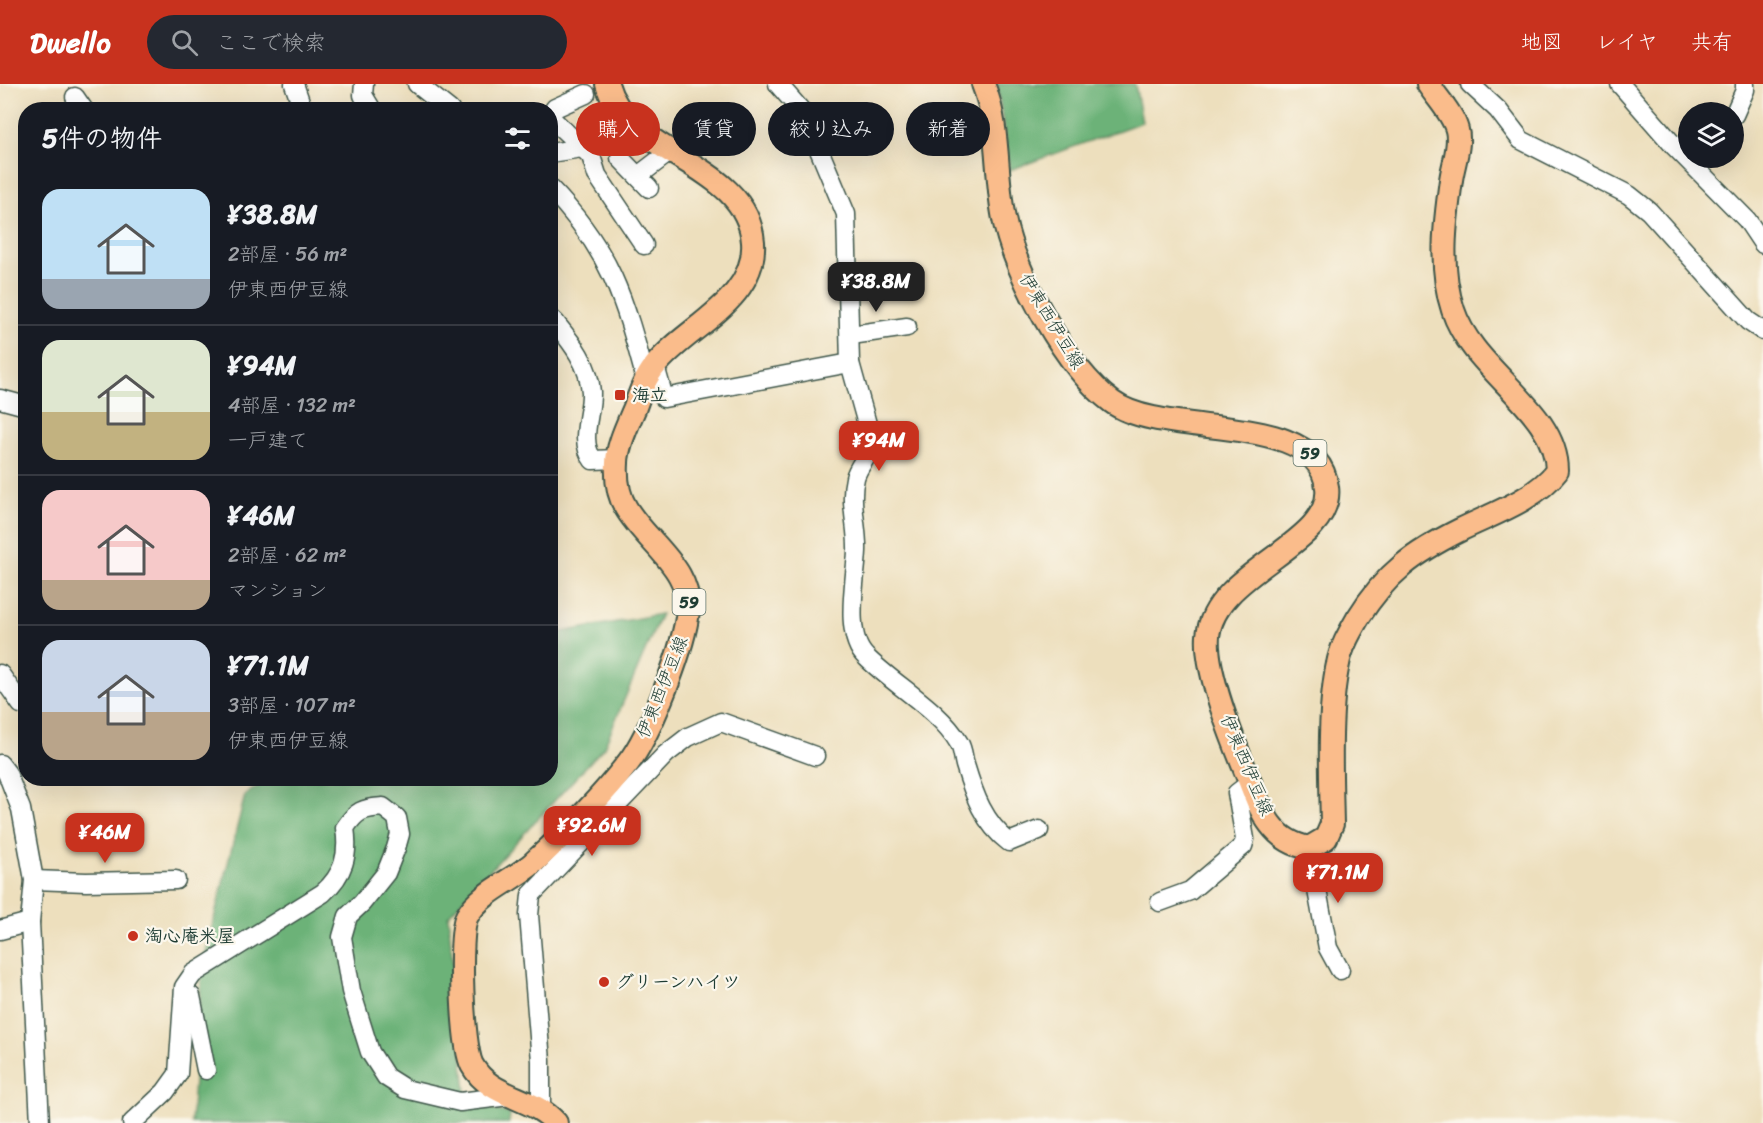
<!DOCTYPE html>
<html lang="ja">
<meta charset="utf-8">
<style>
:root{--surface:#171b24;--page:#242831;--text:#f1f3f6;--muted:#9ea1a6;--line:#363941;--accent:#c8321e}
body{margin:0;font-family:Sriracha,"Klee One",sans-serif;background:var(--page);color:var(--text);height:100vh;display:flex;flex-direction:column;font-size:22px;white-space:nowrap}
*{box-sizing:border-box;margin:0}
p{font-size:20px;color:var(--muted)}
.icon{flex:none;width:33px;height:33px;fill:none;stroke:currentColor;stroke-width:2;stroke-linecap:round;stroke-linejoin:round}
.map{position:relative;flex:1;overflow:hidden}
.drawer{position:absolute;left:18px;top:18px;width:540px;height:684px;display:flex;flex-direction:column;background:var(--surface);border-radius:24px;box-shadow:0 6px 24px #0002}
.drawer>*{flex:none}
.guide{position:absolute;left:576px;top:18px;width:570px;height:54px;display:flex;gap:12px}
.buttons{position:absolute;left:1678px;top:18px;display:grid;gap:12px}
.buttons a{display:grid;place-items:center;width:66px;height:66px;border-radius:50%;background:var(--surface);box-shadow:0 6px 24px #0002;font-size:30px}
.price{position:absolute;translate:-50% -51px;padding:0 14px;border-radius:12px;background:var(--accent);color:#fff;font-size:20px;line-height:39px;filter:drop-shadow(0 2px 3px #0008)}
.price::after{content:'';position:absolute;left:50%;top:36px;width:18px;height:14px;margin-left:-9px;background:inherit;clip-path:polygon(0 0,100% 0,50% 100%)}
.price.active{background:#222;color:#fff}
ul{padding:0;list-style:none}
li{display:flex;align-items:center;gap:18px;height:150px;padding:0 24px}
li+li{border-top:2px solid var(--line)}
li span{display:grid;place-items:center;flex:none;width:168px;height:120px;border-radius:18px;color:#555}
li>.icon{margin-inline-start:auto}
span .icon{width:72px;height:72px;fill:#fffc;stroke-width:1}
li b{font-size:26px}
h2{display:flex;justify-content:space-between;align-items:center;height:72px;padding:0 24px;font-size:26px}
.pill{padding:0 21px;border-radius:27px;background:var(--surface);box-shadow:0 6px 24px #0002;font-size:21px;line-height:54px}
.pill.active{background:var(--accent);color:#fff}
header{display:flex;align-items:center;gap:36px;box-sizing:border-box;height:84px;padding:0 30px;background:var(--accent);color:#fff}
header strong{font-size:28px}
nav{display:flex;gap:33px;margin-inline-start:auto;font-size:21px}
.search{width:420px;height:54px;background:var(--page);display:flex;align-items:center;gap:15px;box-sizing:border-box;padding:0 21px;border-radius:33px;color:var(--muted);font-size:22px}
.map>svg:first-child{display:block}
.forest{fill:#6cb278;stroke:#467856;stroke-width:1.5}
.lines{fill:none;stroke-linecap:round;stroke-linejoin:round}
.minor-casing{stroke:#3e5549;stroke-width:21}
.major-casing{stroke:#3e5549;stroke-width:26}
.minor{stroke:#fff;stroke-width:18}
.major{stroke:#fabc8b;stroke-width:22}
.poi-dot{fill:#c8321e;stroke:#fbf7ec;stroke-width:2}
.labels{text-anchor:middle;stroke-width:4.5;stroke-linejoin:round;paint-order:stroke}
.shield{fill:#fbf7ec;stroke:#61756b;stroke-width:1.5}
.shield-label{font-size:16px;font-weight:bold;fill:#1f3d34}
.street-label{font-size:18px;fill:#1f3d34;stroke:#fbf7ec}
.poi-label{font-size:18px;font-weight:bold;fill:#1f3d34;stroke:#fbf7ec;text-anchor:start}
</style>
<header>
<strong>Dwello</strong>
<div class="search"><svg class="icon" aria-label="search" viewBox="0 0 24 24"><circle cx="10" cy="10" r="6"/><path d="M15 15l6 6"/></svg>ここで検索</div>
<nav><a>地図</a><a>レイヤ</a><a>共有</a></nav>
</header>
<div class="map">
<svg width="1763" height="1039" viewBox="0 0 1763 1039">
<rect width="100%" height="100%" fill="#fbf7ec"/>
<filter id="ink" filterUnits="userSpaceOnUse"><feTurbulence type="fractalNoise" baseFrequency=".0167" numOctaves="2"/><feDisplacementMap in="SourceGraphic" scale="12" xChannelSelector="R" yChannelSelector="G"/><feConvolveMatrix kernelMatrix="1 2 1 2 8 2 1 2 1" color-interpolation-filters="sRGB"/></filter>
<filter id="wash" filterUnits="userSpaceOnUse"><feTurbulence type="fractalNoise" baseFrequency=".008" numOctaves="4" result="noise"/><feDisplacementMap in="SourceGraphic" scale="24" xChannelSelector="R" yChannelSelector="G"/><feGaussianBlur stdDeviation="1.35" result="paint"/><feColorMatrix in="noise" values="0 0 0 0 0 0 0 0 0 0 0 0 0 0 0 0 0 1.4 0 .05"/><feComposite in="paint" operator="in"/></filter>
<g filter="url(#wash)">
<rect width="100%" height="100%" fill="#eddfbd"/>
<g class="forest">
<path d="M 997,0 L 1135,0 L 1142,38 L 1010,86 Z"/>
<path d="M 661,530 L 604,663 L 448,832 L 467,1018 L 510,1030 L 509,1039 L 191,1039 L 202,883 L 245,711 L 269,695 L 550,694 L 551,550 Z"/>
</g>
</g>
<g filter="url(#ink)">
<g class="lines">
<g class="minor-casing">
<g id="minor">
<path d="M 294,0 L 303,26"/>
<path d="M 364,0 L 363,11 L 372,26"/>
<path d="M 417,0 L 450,26"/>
<path d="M 778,0 L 804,30 L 846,130 L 850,279 L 872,358 C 870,372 858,381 855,394 C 849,419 858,443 857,467 C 856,495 843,551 866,573 C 894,601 940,626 959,659 C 963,665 963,674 965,681 C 974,711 984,739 1009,758 L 1039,746"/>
<path d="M 1470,0 L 1498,26 L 1521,56 L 1629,111 L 1649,127 L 1748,237 L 1763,247"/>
<path d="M 1620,0 L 1675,63 L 1747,136 L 1763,160"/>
<path d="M 586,10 L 555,24 L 551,30 L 552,35 L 591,72 L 597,91 L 644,161"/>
<path d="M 75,13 L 84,26"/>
<path d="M 1734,31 L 1745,6 L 1745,0"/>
<path d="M 550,69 L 582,64"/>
<path d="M 620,74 L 649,104"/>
<path d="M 638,92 L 672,66"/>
<path d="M 550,104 C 611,167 624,214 646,296"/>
<path d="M 554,237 C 571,258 589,279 591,308 C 592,330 578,356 593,376 L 617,375"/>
<path d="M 851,251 L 907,243"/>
<path d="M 655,282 L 664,314 L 850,279"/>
<path d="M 0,315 L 26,322"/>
<path d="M 0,590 L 21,620 L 26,620"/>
<path d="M 0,680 L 7,689 L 21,725 L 34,796 L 30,838 L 40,1039"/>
<path d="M 1309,764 L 1328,864 L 1340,886"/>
<path d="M 34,796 L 86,798 L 176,796"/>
<path d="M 1160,818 L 1190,807 L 1243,762 L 1245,755 L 1237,709 L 1250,699"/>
<path d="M 0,846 L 30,838"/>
<path d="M 191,912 L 206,986"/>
<path d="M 541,1023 L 541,977 L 529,831 L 531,811 L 666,670 L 688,653 L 721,638 L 815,672"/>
<path d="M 132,1039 L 165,1008 L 178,990 L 184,903 L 193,890 L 323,809 C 344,790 349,771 345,744 C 356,727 363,724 383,723 L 397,734 L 400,750 L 396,764 L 386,789 L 362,819 L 348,832 L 342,853 L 351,907 L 370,968 L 386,993 L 405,1005 L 460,1018 L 509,1012"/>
</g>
</g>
<g class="major-casing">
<g id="major">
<path d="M 983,0 C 1000,42 995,91 1004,135 C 1015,190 1066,284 1112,318 C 1165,357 1317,324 1327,403 C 1335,460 1214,487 1208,552 C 1205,588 1234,659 1248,693 C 1261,727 1271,757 1309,764 L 1326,754 L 1332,740 C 1331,693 1328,624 1338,580 C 1341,563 1350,548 1358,534 C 1386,489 1414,469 1460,446 C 1492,430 1535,416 1557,387 C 1557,325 1473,288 1453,226 C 1439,184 1445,139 1451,96 C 1453,80 1461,62 1457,46 C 1453,30 1437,14 1428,0"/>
<path d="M 556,1039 C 533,1012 490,1014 472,981 C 462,962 458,849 467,832 C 481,808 512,797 533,779 C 566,749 600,715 628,679 C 650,651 681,570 687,534 C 696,486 647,460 626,424 C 618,411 616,395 617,379 C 617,362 628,340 635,323 C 640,309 645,294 655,282 C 685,243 757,217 753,158 C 747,78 627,73 607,0"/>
</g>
</g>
<use href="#minor" class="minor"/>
<use href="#major" class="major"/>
</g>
</g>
<g class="poi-dot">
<rect x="614" y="305" width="12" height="12" rx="3"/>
<circle cx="133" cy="852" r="6"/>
<circle cx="604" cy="898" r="6"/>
</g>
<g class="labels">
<g class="shield">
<rect x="1293.5" y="356" width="33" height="26" rx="4.5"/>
<rect x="672.5" y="505" width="33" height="26" rx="4.5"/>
</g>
<g class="shield-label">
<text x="1310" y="375">59</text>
<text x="689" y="524">59</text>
</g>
<g class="street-label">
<text transform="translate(1052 237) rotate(59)" y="6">伊東西伊豆線</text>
<text transform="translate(662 603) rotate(-68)" y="6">伊東西伊豆線</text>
<text transform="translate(1247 681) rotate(67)" y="6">伊東西伊豆線</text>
</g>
<g class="poi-label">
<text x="632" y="317">海立</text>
<text x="145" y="858">淘心庵米屋</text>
<text x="616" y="904">グリーンハイツ</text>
</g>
</g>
</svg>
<div class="buttons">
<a><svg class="icon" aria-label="layers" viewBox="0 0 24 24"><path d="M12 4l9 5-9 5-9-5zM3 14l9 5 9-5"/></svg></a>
</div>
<b class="price active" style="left:876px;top:229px">¥38.8M</b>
<b class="price" style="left:879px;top:388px">¥94M</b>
<b class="price" style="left:592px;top:773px">¥92.6M</b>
<b class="price" style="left:105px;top:780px">¥46M</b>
<b class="price" style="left:1338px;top:820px">¥71.1M</b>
<div class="guide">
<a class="pill active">購入</a>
<a class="pill">賃貸</a>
<a class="pill">絞り込み</a>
<a class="pill">新着</a>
</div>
<section class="drawer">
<h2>5件の物件<svg class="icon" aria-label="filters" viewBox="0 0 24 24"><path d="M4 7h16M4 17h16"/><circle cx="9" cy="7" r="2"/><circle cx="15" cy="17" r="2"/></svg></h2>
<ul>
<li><span style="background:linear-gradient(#bfe0f5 75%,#9aa5b1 0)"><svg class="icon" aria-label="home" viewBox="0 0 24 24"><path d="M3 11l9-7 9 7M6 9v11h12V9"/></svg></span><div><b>¥38.8M</b><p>2部屋 · 56 m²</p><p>伊東西伊豆線</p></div></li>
<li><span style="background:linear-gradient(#dfe7d0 60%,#c2b280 0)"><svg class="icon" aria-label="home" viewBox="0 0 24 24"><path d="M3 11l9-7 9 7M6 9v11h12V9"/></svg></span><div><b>¥94M</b><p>4部屋 · 132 m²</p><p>一戸建て</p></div></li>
<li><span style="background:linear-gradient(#f6c9c9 75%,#b9a48a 0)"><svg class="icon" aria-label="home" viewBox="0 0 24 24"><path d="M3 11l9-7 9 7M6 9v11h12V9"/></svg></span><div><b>¥46M</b><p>2部屋 · 62 m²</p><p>マンション</p></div></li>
<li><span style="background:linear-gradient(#c9d6e8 60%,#b9a48a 0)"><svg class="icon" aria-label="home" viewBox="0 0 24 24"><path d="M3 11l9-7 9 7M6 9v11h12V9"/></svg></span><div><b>¥71.1M</b><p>3部屋 · 107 m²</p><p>伊東西伊豆線</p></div></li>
</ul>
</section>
</div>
